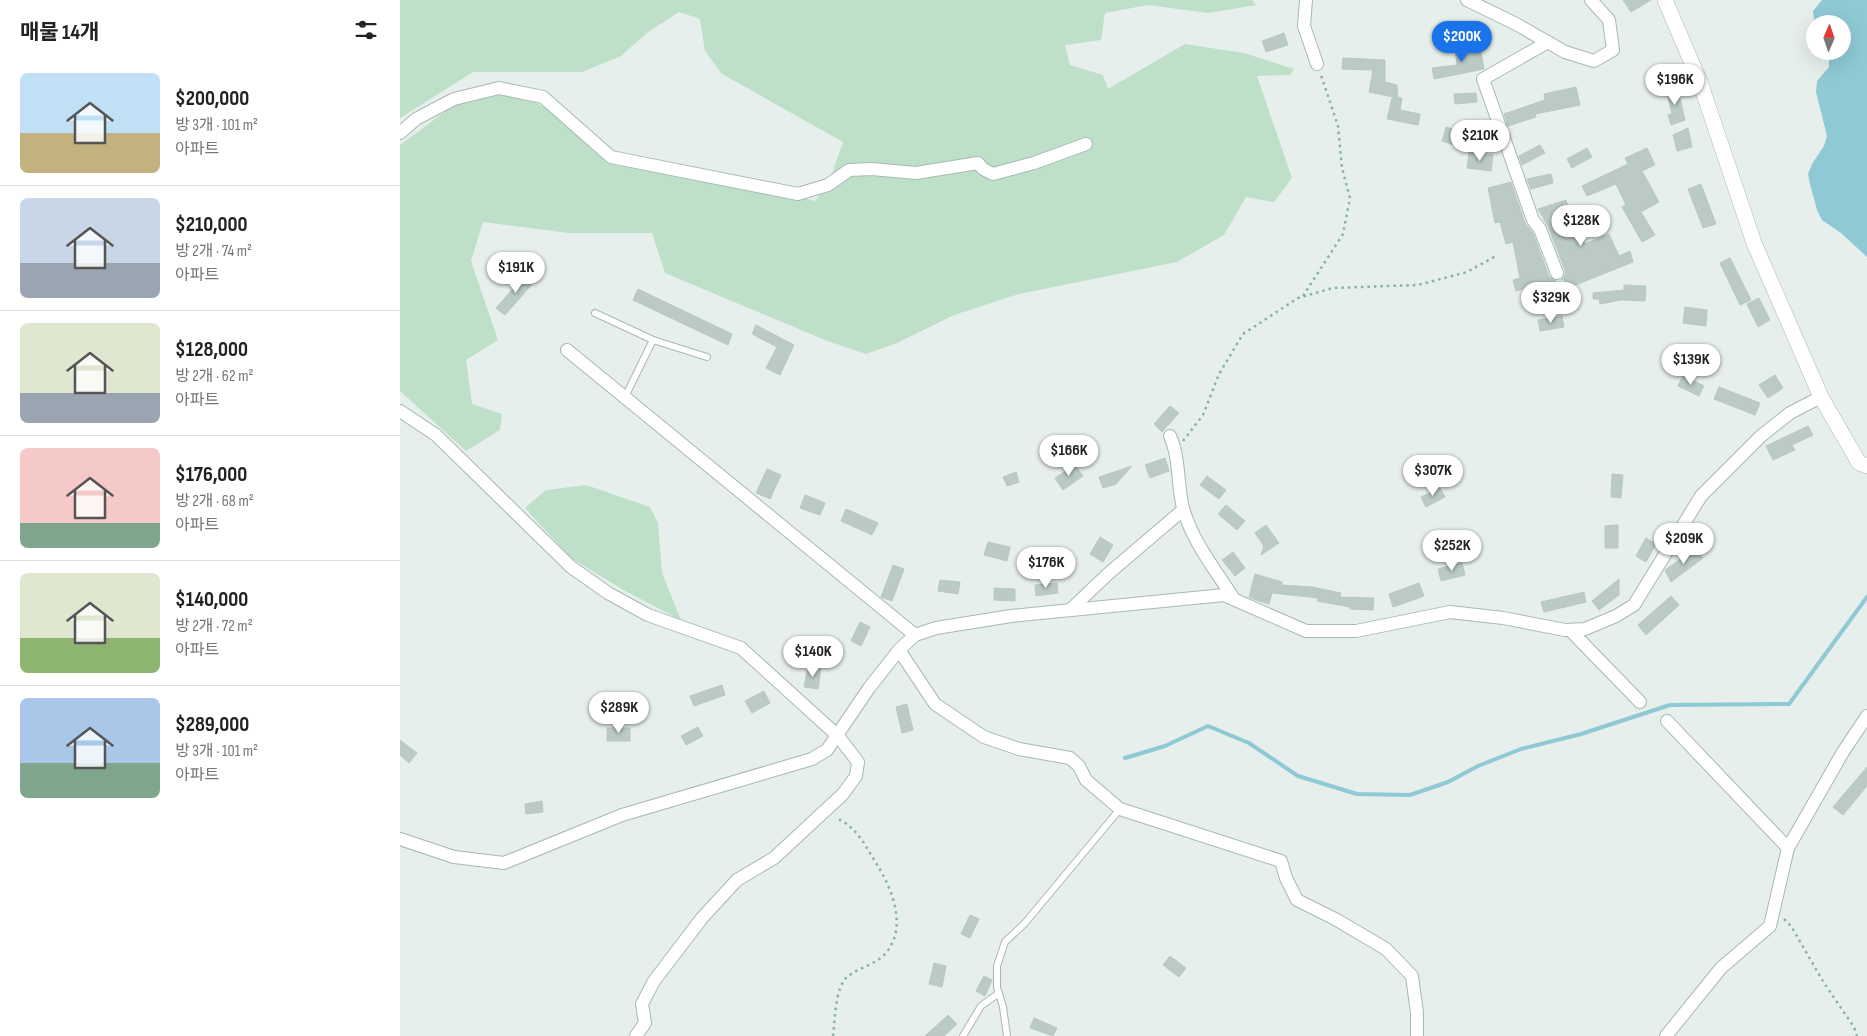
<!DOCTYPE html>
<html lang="ko">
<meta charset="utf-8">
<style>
:root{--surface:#fff;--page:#f2f2f2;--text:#222;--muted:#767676;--line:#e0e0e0;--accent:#1a73e8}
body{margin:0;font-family:"Sofia Sans Condensed","Noto Sans KR",sans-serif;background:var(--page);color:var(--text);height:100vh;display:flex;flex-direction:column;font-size:19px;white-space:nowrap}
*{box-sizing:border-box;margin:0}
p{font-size:16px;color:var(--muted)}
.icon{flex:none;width:28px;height:28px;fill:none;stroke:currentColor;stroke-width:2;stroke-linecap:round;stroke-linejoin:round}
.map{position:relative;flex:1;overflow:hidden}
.details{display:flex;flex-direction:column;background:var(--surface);width:400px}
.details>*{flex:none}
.needle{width:32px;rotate:2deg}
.tools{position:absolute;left:1406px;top:15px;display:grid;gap:10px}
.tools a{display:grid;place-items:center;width:45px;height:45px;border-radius:50%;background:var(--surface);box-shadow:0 5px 20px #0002;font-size:25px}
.price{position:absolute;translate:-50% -42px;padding:0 11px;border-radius:18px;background:#fff;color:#222;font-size:16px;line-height:32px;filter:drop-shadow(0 1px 2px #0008)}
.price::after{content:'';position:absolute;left:50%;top:30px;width:15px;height:11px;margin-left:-8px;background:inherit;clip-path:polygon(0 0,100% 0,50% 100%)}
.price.active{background:var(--accent);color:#fff}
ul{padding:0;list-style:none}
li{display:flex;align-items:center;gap:15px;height:125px;padding:0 20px}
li+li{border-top:1px solid var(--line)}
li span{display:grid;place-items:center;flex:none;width:140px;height:100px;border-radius:8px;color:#555}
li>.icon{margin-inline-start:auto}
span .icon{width:60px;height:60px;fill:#fffc;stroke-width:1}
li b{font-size:21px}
h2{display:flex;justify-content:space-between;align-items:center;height:60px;padding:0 20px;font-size:21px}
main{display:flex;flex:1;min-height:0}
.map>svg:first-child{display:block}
.green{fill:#bfe0c8}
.water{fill:#8ec9d4}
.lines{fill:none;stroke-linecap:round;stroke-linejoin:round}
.stream{stroke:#8ec9d4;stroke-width:4}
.building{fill:#bbcac4;stroke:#b8c9c2}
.service-casing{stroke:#a8b8b2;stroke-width:8}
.minor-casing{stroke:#a8b8b2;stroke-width:14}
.tertiary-casing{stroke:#a8b8b2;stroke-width:16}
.path{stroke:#86b3a5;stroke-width:2.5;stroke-dasharray:2.5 4;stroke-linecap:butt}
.service{stroke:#fff;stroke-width:6}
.minor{stroke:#fff;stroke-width:12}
.tertiary{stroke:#fff;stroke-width:15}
</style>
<main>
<section class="details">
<h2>매물 14개<svg class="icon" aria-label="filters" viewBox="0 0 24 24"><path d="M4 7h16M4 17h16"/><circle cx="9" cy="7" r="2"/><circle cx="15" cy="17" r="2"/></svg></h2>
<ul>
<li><span style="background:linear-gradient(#bfe0f5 60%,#c2b280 0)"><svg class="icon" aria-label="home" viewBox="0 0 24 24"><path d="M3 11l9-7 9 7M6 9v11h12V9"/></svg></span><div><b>$200,000</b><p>방 3개 · 101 m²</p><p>아파트</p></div></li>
<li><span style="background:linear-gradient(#c9d6e8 65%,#9aa5b1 0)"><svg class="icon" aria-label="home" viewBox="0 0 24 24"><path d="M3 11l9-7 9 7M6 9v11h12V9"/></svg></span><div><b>$210,000</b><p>방 2개 · 74 m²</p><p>아파트</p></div></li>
<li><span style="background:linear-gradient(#dfe7d0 70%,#9aa5b1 0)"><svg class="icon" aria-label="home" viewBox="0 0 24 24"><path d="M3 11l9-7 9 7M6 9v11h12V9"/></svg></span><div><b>$128,000</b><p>방 2개 · 62 m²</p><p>아파트</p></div></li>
<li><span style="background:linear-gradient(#f6c9c9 75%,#7fa58c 0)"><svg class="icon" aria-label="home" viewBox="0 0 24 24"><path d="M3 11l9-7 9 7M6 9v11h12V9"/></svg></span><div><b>$176,000</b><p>방 2개 · 68 m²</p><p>아파트</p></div></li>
<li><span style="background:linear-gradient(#dfe7d0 65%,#8fb573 0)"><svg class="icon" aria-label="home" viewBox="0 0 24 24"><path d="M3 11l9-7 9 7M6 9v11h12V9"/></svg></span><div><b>$140,000</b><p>방 2개 · 72 m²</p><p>아파트</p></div></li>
<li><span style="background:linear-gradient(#a9c7e8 65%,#7fa58c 0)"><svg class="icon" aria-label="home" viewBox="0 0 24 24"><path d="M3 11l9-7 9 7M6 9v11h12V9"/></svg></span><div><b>$289,000</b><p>방 3개 · 101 m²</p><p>아파트</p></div></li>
</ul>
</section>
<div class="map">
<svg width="1467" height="1036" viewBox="0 0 1467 1036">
<rect width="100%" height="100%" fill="#e6efeb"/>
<g class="green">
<path d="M 0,0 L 852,0 L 856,5 L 808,13 L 748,5 L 705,13 L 701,40 L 665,45 L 670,65 L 703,75 L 708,89 L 785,44 L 844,53 L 894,69 L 890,75 L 857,76 L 892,178 L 874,202 L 846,197 L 824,235 L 777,262 L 619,294 L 554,315 L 497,343 L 466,354 L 425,340 L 265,273 L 252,233 L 169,233 L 83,222 L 71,261 L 98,340 L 66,360 L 72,404 L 102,414 L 100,430 L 66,451 L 0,391 L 0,145 L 58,102 L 95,93 L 135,101 L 185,138 L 207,163 L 336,182 L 415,201 L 428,185 L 443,142 L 322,74 L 305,51 L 300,19 L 279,12 L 247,33 L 221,56 L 182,72 L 73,72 L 0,118 Z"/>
<path d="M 186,485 L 250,507 L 258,523 L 262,573 L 281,620 L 225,591 L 171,558 L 125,508 L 146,490 Z"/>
</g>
<path class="water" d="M 1422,0 L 1467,0 L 1467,257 L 1441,233 L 1422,220 L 1417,210 L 1410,184 L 1408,174 L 1412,164 L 1424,146 L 1427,136 L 1416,92 L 1417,81 L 1429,67 L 1429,51 L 1442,51 L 1442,24 L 1415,24 L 1415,27 L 1413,11 Z"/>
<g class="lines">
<path class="stream" d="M 725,758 L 765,746 L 808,726 L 849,743 L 898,776 L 957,794 L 1010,795 L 1048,782 L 1078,766 L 1121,749 L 1181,734 L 1270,705 L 1389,704 L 1467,597"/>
</g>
<g class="building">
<path d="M 1223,0 L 1251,0 L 1231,12 Z"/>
<path d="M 884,33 L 888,45 L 866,52 L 862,41 Z"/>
<path d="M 1080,46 L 1084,69 L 1034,79 L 1032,68 L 1057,65 L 1055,49 Z"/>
<path d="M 943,58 L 985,60 L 985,82 L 997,85 L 998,98 L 969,92 L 973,70 L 942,69 Z"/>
<path d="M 1277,86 L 1285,120 L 1271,125 L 1268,115 L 1272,114 L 1266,89 Z"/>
<path d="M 1176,87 L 1180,105 L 1135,114 L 1136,117 L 1108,126 L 1104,114 L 1145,100 L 1144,94 Z"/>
<path d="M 1076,93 L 1077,102 L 1055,104 L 1054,94 Z"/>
<path d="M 992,98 L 1002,98 L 1000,110 L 1020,114 L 1018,125 L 987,119 Z"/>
<path d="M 1046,127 L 1065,133 L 1061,147 L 1042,141 Z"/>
<path d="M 1288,128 L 1292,147 L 1277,151 L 1273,135 Z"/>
<path d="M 1140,145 L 1145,153 L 1122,165 L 1119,156 Z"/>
<path d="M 1187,148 L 1192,157 L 1172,168 L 1167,159 Z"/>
<path d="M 1247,148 L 1255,165 L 1242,171 L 1259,202 L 1241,212 L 1255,235 L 1242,242 L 1222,207 L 1226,205 L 1216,184 L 1187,196 L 1182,186 L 1228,164 L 1225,158 Z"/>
<path d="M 1069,152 L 1093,155 L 1091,171 L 1067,168 Z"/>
<path d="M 1151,174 L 1153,183 L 1131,189 L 1127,179 Z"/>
<path d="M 1111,182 L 1125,223 L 1133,233 L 1149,276 L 1156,281 L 1116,291 L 1113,280 L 1120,278 L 1113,242 L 1106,244 L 1100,222 L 1095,223 L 1088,188 Z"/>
<path d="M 1301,184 L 1316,224 L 1303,228 L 1288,189 Z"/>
<path d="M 1166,200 L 1172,219 L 1176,218 L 1185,244 L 1209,234 L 1219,256 L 1230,251 L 1233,262 L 1168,288 L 1164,279 L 1161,280 L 1165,275 L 1165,270 L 1148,226 L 1138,209 Z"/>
<path d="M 1330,258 L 1351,300 L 1340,305 L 1320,263 Z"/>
<path d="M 126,274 L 135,281 L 105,315 L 96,308 Z"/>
<path d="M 1224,285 L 1246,286 L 1245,301 L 1221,300 L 1200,304 L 1199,299 L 1193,299 L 1193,293 L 1224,290 Z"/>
<path d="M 238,289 L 332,334 L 328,345 L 233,300 Z"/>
<path d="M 1359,298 L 1370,320 L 1358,327 L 1347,304 Z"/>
<path d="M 1285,307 L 1307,310 L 1306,326 L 1283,323 Z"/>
<path d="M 1162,316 L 1164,327 L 1140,331 L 1138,320 Z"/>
<path d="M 356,325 L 394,345 L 380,375 L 366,368 L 377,347 L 352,334 Z"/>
<path d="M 1283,375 L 1304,386 L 1299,396 L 1278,386 Z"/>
<path d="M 1375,375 L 1383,388 L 1368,398 L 1359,385 Z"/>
<path d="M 1319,387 L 1360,403 L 1355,415 L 1314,399 Z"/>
<path d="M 770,406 L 779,413 L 762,432 L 754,424 Z"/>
<path d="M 1408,426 L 1413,435 L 1392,445 L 1395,450 L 1373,460 L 1366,446 Z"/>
<path d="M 765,458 L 769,471 L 750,478 L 745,465 Z"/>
<path d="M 675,465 L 683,476 L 663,490 L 655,478 Z"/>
<path d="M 732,466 L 716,484 L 703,488 L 699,477 Z"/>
<path d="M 367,469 L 381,475 L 370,499 L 356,493 Z"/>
<path d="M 616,472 L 619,482 L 607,486 L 603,477 Z"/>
<path d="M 1212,474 L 1223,475 L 1221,498 L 1211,497 Z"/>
<path d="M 807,476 L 826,490 L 819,499 L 800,485 Z"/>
<path d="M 1040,488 L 1045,497 L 1026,507 L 1021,497 Z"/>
<path d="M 405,495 L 425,503 L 420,515 L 400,508 Z"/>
<path d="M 826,505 L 845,521 L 837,530 L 818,514 Z"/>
<path d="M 446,509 L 478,523 L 472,535 L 441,521 Z"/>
<path d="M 866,525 L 879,543 L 861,555 L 864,546 L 855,533 Z"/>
<path d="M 1218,525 L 1218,548 L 1205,548 L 1205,526 Z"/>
<path d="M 700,537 L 713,545 L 703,562 L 690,554 Z"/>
<path d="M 1246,538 L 1256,544 L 1246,562 L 1236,556 Z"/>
<path d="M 588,542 L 610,547 L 607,561 L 584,555 Z"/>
<path d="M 1296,548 L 1303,558 L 1271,582 L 1265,570 Z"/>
<path d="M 833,552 L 845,568 L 835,576 L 822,560 Z"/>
<path d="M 1062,563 L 1065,575 L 1041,581 L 1038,569 Z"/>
<path d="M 493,565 L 504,569 L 492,601 L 481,597 Z"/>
<path d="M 855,574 L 882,582 L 882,585 L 912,587 L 941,593 L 940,597 L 974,598 L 973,610 L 950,609 L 950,607 L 917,601 L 918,598 L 872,593 L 869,604 L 856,600 L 849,597 Z"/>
<path d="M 1219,579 L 1219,595 L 1199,610 L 1192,601 Z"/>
<path d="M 540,580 L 560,582 L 558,594 L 538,591 Z"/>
<path d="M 657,583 L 658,593 L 636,596 L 635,585 Z"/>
<path d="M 1019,583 L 1024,596 L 993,607 L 989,594 Z"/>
<path d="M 594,588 L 615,589 L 615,601 L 594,600 Z"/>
<path d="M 1184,592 L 1186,602 L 1144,612 L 1141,602 Z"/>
<path d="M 1271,596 L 1279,605 L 1246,635 L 1238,625 Z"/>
<path d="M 460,622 L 470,627 L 461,646 L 451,641 Z"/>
<path d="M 408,666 L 421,669 L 418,689 L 404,687 Z"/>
<path d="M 322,685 L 325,695 L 294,706 L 290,696 Z"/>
<path d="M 364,691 L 370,703 L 352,713 L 345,701 Z"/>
<path d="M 507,704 L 513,730 L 502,733 L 496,707 Z"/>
<path d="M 298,727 L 303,736 L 286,745 L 281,736 Z"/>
<rect x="207" y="728" width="23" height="13"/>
<path d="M 0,740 L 17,753 L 9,763 L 0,755 Z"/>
<path d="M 1467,767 L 1467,786 L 1443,815 L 1433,807 Z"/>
<path d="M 142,801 L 143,812 L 126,814 L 125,804 Z"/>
<path d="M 570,915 L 579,919 L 570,938 L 561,934 Z"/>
<path d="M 770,956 L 786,968 L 779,977 L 763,965 Z"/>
<path d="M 534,963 L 546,966 L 542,987 L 529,984 Z"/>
<path d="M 584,976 L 592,980 L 585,996 L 576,991 Z"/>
<path d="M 548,1015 L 557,1024 L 544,1036 L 525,1036 Z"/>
<path d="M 634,1018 L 657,1028 L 653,1036 L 630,1028 Z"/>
</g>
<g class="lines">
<g class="service-casing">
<g id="service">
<path d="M 195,313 L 253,340 L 225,397"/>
<path d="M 253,340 L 307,357"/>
<path d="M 563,1036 L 581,1006 L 599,993"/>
<path d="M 607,1036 L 603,1007 L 597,987 L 597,966 L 605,942 L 625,923 L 720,809"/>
</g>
</g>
<g class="minor-casing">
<g id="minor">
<path d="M 906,0 L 904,26 L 917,64"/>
<path d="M 1067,0 L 1116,24 L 1165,52 L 1194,61 L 1213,50 L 1209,20 L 1191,0"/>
<path d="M 1148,42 L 1083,79 L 1133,220 L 1140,229 L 1157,273"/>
<path d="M 0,133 L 16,119 L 54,99 L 99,88 L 143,97 L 211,157 L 398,194 L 428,185 L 449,170 L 472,169 L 516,173 L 578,163 L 583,169 L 593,174 L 634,163 L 686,144"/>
<path d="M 167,350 L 515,635"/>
<path d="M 0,411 L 36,435 L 171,567 L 208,593 L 248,615 L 341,648 L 438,736 L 458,762 L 456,776 L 443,794 L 374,858 L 337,880 L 302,918 L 254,981 L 242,1004 L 245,1023 L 236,1036"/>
<path d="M 770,436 C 780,458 777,484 783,508 C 792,541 816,571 834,599"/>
<path d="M 670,610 L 709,573 L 783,510"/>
<path d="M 1170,630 L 1240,702"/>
<path d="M 499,650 L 535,704 L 584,737 L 619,749 L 670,758 L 679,766 L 686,780 L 720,809 L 881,861 L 886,878 L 897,900 L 937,920 L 986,949 L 1012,976 L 1017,1013 L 1017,1036"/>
<path d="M 0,839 L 54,857 L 104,863 L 222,815 L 412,759 L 427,750 L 469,688 L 499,650 L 515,635 L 536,628 L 611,616 L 824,595 L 906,631 L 956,631 L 1050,612 L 1103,618 L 1165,630 L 1185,629 L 1216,616 L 1234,605 L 1301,496 L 1361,436 L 1390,413 L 1421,397"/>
<path d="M 1388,848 L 1443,752 L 1467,716"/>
<path d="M 1266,1036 L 1321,968 L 1370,926 L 1388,848 L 1267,721"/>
</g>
</g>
<g class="tertiary-casing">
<path id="tertiary" d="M 1265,0 L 1300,82 L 1354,243 L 1421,397 L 1459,463 L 1467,466"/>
</g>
<g class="path">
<path d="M 903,296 L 943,234 L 950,198 L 942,168 L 938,126 L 921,75"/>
<path d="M 783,441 L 803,415 L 819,374 L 843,334 L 898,298 L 933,288 L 1018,285 L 1067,272 L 1096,256"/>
<path d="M 1384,919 L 1391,926 L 1424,983 L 1454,1027 L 1457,1036"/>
<path d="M 433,1036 C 435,1020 435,988 447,977 C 458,968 474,965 484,955 C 509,929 492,888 476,863 C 465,845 456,826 436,818"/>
</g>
<use href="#service" class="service"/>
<use href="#minor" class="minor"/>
<use href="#tertiary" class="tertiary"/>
</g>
</svg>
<div class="tools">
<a><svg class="needle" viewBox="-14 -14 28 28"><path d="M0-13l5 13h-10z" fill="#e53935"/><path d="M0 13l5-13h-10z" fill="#767676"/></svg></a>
</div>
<b class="price active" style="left:1062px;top:63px">$200K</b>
<b class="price" style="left:1275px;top:106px">$196K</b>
<b class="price" style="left:1080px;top:162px">$210K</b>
<b class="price" style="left:1181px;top:247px">$128K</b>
<b class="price" style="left:116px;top:294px">$191K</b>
<b class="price" style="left:1151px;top:324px">$329K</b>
<b class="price" style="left:1291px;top:386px">$139K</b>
<b class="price" style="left:669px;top:477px">$166K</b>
<b class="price" style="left:1033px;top:497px">$307K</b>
<b class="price" style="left:1284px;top:565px">$209K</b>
<b class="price" style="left:1052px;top:572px">$252K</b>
<b class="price" style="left:646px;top:589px">$176K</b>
<b class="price" style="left:413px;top:678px">$140K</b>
<b class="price" style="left:219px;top:734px">$289K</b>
</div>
</main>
